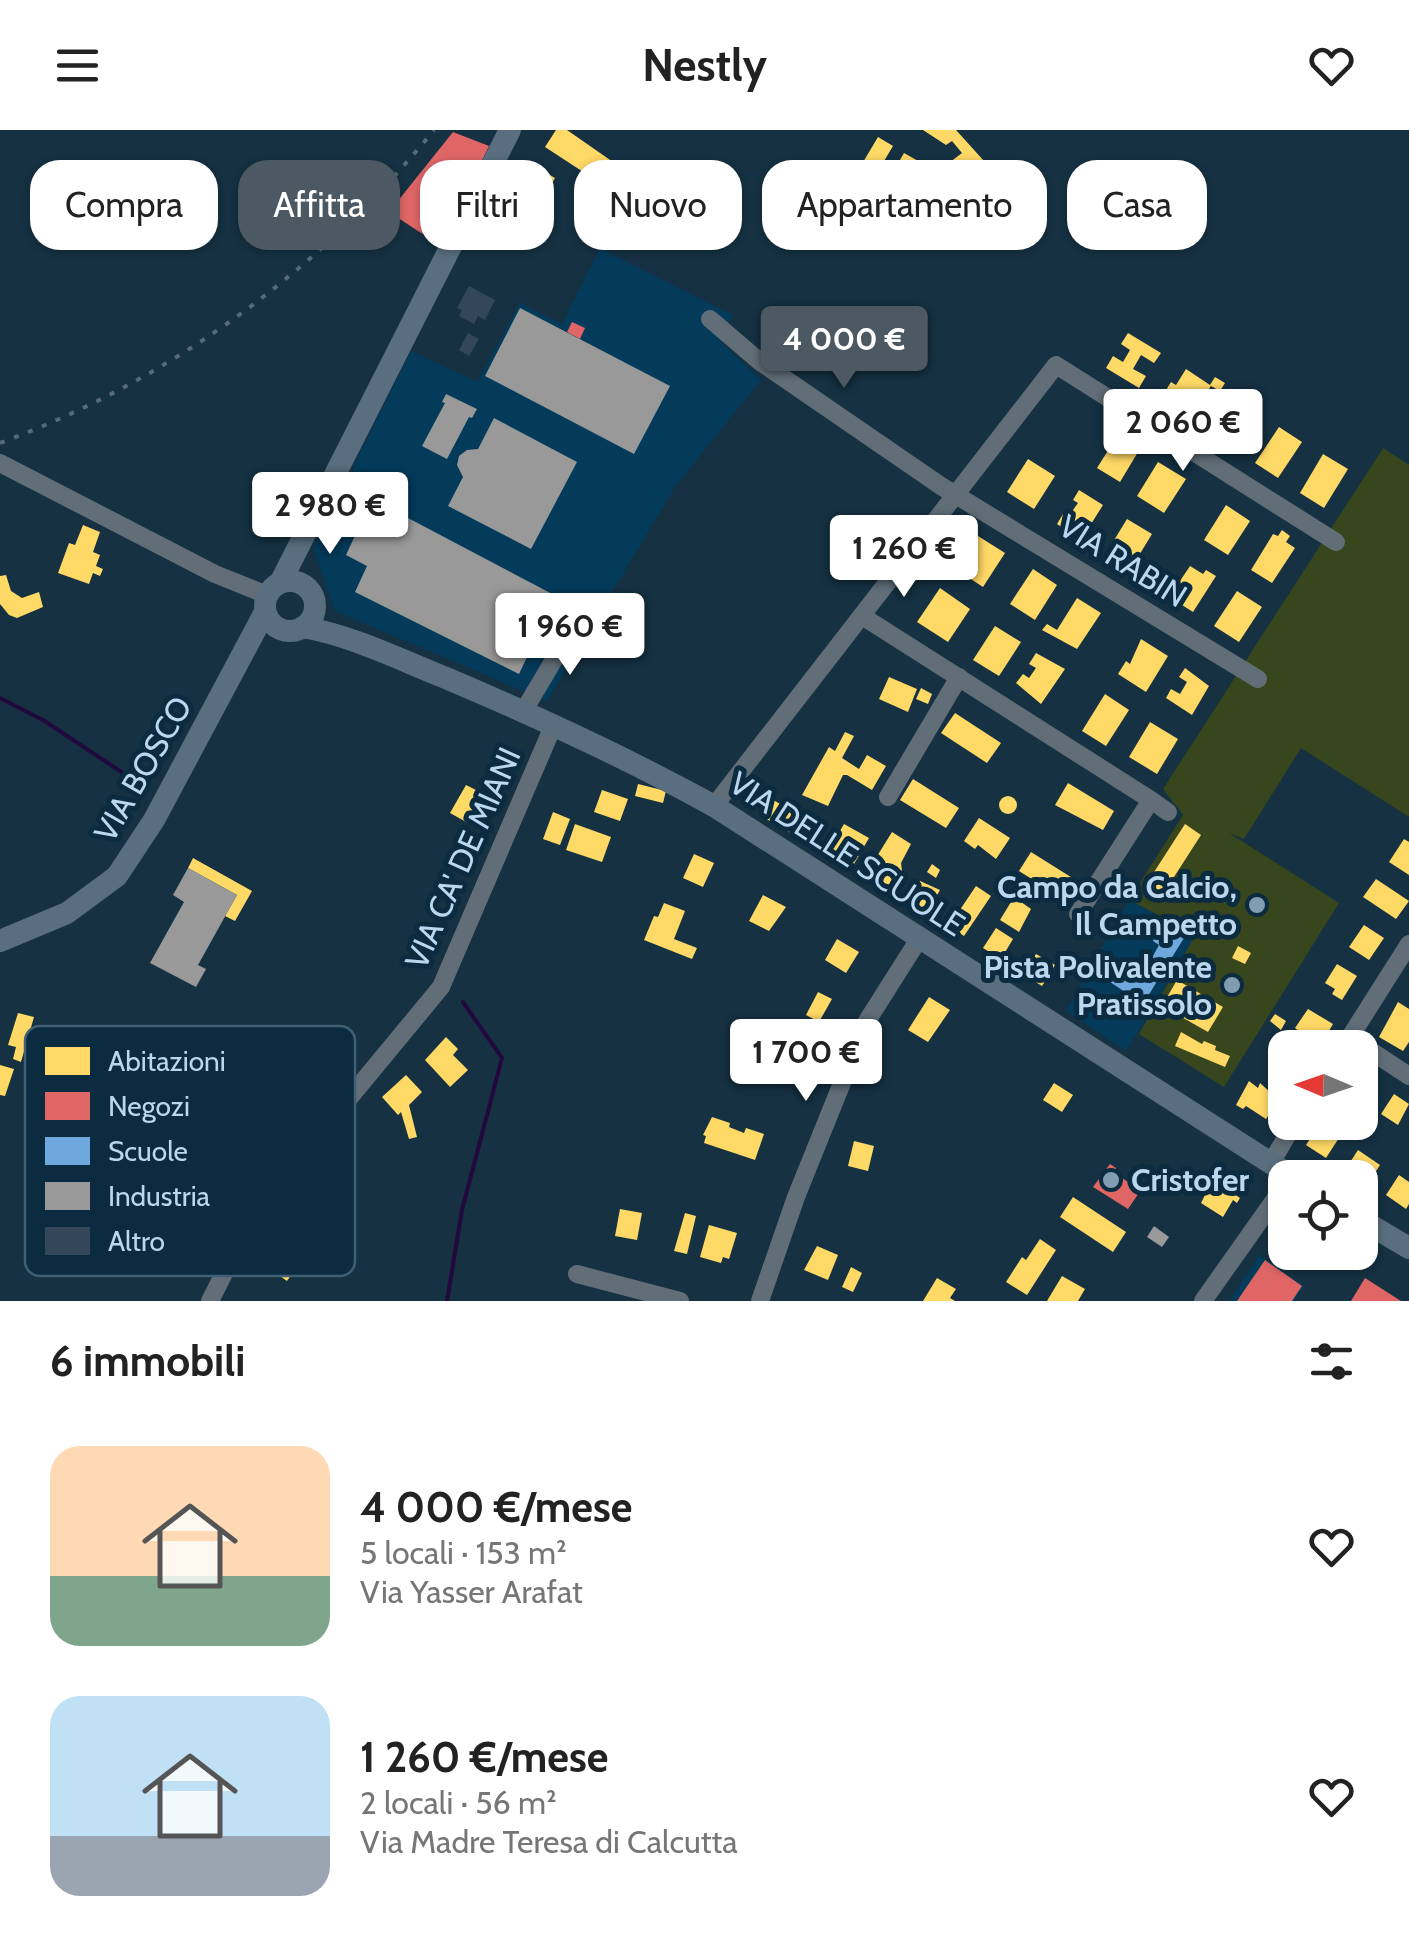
<!DOCTYPE html>
<html lang="it">
<meta charset="utf-8">
<style>
:root{--surface:#fff;--page:#f6f6f6;--text:#222;--muted:#767676;--accent:#4c5963}
body{margin:0;font-family:Cabin,sans-serif;background:var(--page);color:var(--text);height:100vh;display:flex;flex-direction:column;font-size:38px;white-space:nowrap}
*{box-sizing:border-box;margin:0}
p{font-size:32px;color:var(--muted)}
.icon{flex:none;width:55px;height:55px;fill:none;stroke:currentColor;stroke-width:2;stroke-linecap:round;stroke-linejoin:round}
.map{position:relative;height:1171px;overflow:hidden}
.details{display:flex;flex-direction:column;background:var(--surface);flex:1}
.details>*{flex:none}
.top-card{position:absolute;left:30px;top:30px;width:1350px;height:90px;display:flex;gap:20px}
.needle{width:65px;rotate:272deg}
.fabs{position:absolute;left:1268px;top:900px;display:grid;gap:20px}
.fabs a{display:grid;place-items:center;width:110px;height:110px;border-radius:20px;background:var(--surface);box-shadow:0 2px 8px #0004;font-size:50px}
.price{position:absolute;translate:-50% -85px;padding:0 22px;border-radius:10px;background:#fff;color:#222;font-size:32px;line-height:65px;filter:drop-shadow(0 2px 5px #0008)}
.price::after{content:'';position:absolute;left:50%;top:60px;width:30px;height:22px;margin-left:-15px;background:inherit;clip-path:polygon(0 0,100% 0,50% 100%)}
.price.active{background:var(--accent);color:#fff}
ul{padding:0;list-style:none}
li{display:flex;align-items:center;gap:30px;height:250px;padding:0 50px}
li span{display:grid;place-items:center;flex:none;width:280px;height:200px;border-radius:30px;color:#555}
li>.icon{margin-inline-start:auto}
span .icon{width:120px;height:120px;fill:#fffc;stroke-width:1}
li b{font-size:42px}
h2{display:flex;justify-content:space-between;align-items:center;height:120px;padding:0 50px;font-size:42px}
.tag{padding:0 35px;border-radius:30px;background:var(--surface);box-shadow:0 2px 8px #0004;font-size:35px;line-height:90px}
.tag.active{background:var(--accent);color:#fff}
header{display:flex;justify-content:space-between;align-items:center;height:130px;padding:0 50px;background:var(--surface);font-size:45px;font-weight:800}
.map>svg:first-child{display:block}
.built{fill:#043b5b}
.green{fill:#37461d}
.homes{fill:#ffd966}
.shops{fill:#e06666}
.schools{fill:#6fa8dc}
.industry{fill:#999}
.lines{fill:none;stroke-linecap:round;stroke-linejoin:round}
.stream{stroke:#21083d;stroke-width:4}
.building{fill:#344758}
.minor{stroke:#616e78;stroke-width:18}
.major{stroke:#596e7e;stroke-width:22}
.rail{stroke:#586a77;stroke-width:4;stroke-dasharray:5 10;stroke-linecap:butt}
.poi-dot{fill:#809db2;stroke:#0b2b41;stroke-width:4}
.labels{text-anchor:middle;stroke-width:10;stroke-linejoin:round;paint-order:stroke}
.street-label{font-size:32px;fill:#bad7ef;stroke:#0b2b41}
.poi-label{font-size:32px;font-weight:bold;fill:#bad7ef;stroke:#0b2b41;text-anchor:end}
.key{fill:#0b2b41;stroke:#405f75;stroke-width:2.5}
.key-label{font-size:28px;fill:#bad7ef}
</style>
<header><svg class="icon" aria-label="menu" viewBox="0 0 24 24"><path d="M4 6h16M4 12h16M4 18h16"/></svg>Nestly<svg class="icon" aria-label="heart" viewBox="0 0 24 24"><path d="M12 20l-8-8c-3-5 5-10 8-4 3-6 11-1 8 4z"/></svg></header>
<div class="map">
<svg width="1409" height="1171" viewBox="0 0 1409 1171">
<rect width="100%" height="100%" fill="#153142"/>
<g class="built">
<path d="M 600,118 L 733,185 L 719,210 L 761,250 L 675,357 L 547,571 L 335,481 L 313,417 L 411,221 L 477,252 L 520,173 L 562,194 Z"/>
<path d="M 1129,770 L 1164,788 L 1194,809 L 1126,921 L 1066,881 Z"/>
<path d="M 1259,1125 L 1304,1156 L 1294,1171 L 1229,1171 Z"/>
</g>
<path class="green" d="M 1383,318 L 1409,335 L 1409,687 L 1301,618 L 1244,709 L 1229,703 L 1339,773 L 1224,957 L 1139,904 L 1193,809 L 1164,788 L 1129,770 L 1183,685 L 1163,659 Z"/>
<g class="homes">
<path d="M 556,0 L 567,0 L 636,48 L 623,68 L 545,17 Z"/>
<path d="M 923,0 L 956,0 L 994,42 L 979,54 L 973,46 L 941,71 L 925,51 L 962,23 L 952,11 L 946,15 Z"/>
<path d="M 878,7 L 893,16 L 871,53 L 856,44 Z"/>
<path d="M 904,23 L 927,36 L 915,57 L 892,44 Z"/>
<path d="M 535,36 L 555,48 L 546,64 L 525,52 Z"/>
<path d="M 511,84 L 531,95 L 523,112 L 502,101 Z"/>
<path d="M 1128,203 L 1161,223 L 1154,233 L 1141,225 L 1133,239 L 1146,246 L 1139,258 L 1106,238 L 1113,226 L 1123,232 L 1130,220 L 1121,214 Z"/>
<path d="M 1186,239 L 1210,255 L 1215,247 L 1225,253 L 1220,261 L 1211,256 L 1199,274 L 1194,271 L 1184,286 L 1160,270 L 1171,252 L 1176,255 Z"/>
<path d="M 1230,270 L 1250,283 L 1231,314 L 1211,302 Z"/>
<path d="M 1279,297 L 1302,312 L 1278,348 L 1255,333 Z"/>
<path d="M 1116,308 L 1138,322 L 1120,352 L 1097,338 Z"/>
<path d="M 1323,324 L 1348,339 L 1324,378 L 1300,363 Z"/>
<path d="M 1028,329 L 1055,346 L 1034,379 L 1007,362 Z"/>
<path d="M 1158,332 L 1186,349 L 1164,383 L 1137,366 Z"/>
<path d="M 1079,360 L 1103,375 L 1081,410 L 1057,394 L 1063,384 L 1068,387 L 1078,373 L 1073,370 Z"/>
<path d="M 1226,375 L 1250,391 L 1228,425 L 1204,410 Z"/>
<path d="M 1127,389 L 1152,404 L 1130,440 L 1105,425 Z"/>
<path d="M 83,395 L 100,402 L 93,422 L 100,425 L 96,436 L 103,439 L 100,446 L 93,443 L 89,454 L 58,443 L 69,413 L 75,415 Z"/>
<path d="M 1282,400 L 1290,406 L 1286,412 L 1295,418 L 1272,453 L 1251,440 L 1273,404 L 1278,406 Z"/>
<path d="M 978,406 L 1005,423 L 983,457 L 957,440 Z"/>
<path d="M 1190,436 L 1203,444 L 1206,440 L 1216,446 L 1193,482 L 1182,475 L 1185,471 L 1172,463 Z"/>
<path d="M 1033,439 L 1057,455 L 1035,490 L 1010,474 Z"/>
<path d="M 6,445 L 11,461 L 22,468 L 39,462 L 43,477 L 17,488 L 9,485 L 0,474 L 0,446 Z"/>
<path d="M 940,458 L 970,479 L 948,512 L 917,492 Z"/>
<path d="M 1237,461 L 1262,477 L 1239,512 L 1214,496 Z"/>
<path d="M 1077,468 L 1101,483 L 1077,519 L 1042,500 L 1047,494 L 1057,500 Z"/>
<path d="M 995,496 L 1021,512 L 999,546 L 973,530 Z"/>
<path d="M 1141,509 L 1168,526 L 1146,562 L 1118,544 L 1126,531 L 1130,534 Z"/>
<path d="M 1036,523 L 1065,539 L 1041,574 L 1016,553 L 1023,544 L 1029,548 L 1036,538 L 1029,534 Z"/>
<path d="M 1185,538 L 1209,556 L 1192,585 L 1166,568 L 1171,559 L 1180,564 L 1187,552 L 1179,547 Z"/>
<path d="M 889,547 L 917,559 L 908,582 L 879,569 Z"/>
<path d="M 921,558 L 932,564 L 928,574 L 916,569 Z"/>
<path d="M 1105,564 L 1129,580 L 1106,616 L 1082,601 Z"/>
<path d="M 955,583 L 1001,613 L 987,633 L 941,603 Z"/>
<path d="M 1150,592 L 1178,609 L 1157,644 L 1129,627 Z"/>
<path d="M 845,602 L 854,606 L 842,628 L 859,639 L 867,625 L 886,636 L 872,660 L 847,645 L 843,645 L 828,676 L 802,665 L 829,617 L 835,621 Z"/>
<path d="M 913,649 L 959,678 L 946,698 L 900,670 Z"/>
<path d="M 1068,653 L 1114,681 L 1103,700 L 1055,675 Z"/>
<path d="M 638,654 L 666,661 L 663,673 L 635,666 Z"/>
<path d="M 466,655 L 484,664 L 468,693 L 450,683 Z"/>
<path d="M 602,660 L 628,669 L 620,691 L 594,682 Z"/>
<circle cx="1008" cy="675" r="9"/>
<path d="M 770,668 L 812,693 L 802,710 L 760,685 Z"/>
<path d="M 553,682 L 570,689 L 560,715 L 543,709 Z"/>
<path d="M 979,688 L 1010,708 L 996,729 L 978,715 L 975,719 L 964,711 Z"/>
<path d="M 575,694 L 611,707 L 602,732 L 566,720 Z"/>
<path d="M 844,694 L 869,708 L 854,734 L 829,720 Z"/>
<path d="M 1185,694 L 1201,705 L 1163,764 L 1147,753 Z"/>
<path d="M 892,702 L 911,714 L 901,733 L 902,741 L 898,748 L 894,745 L 887,758 L 866,744 Z"/>
<path d="M 1404,709 L 1409,712 L 1409,745 L 1389,732 Z"/>
<path d="M 1031,722 L 1074,749 L 1062,768 L 1019,741 Z"/>
<path d="M 694,724 L 714,733 L 703,757 L 683,748 Z"/>
<path d="M 193,728 L 252,761 L 235,791 L 225,786 L 237,765 L 188,738 Z"/>
<path d="M 932,734 L 940,740 L 936,748 L 927,742 Z"/>
<path d="M 1376,749 L 1409,771 L 1396,789 L 1363,767 Z"/>
<path d="M 920,751 L 940,760 L 927,782 L 909,770 Z"/>
<path d="M 976,756 L 991,766 L 964,806 L 949,796 Z"/>
<path d="M 763,765 L 786,777 L 769,801 L 749,791 Z"/>
<path d="M 1014,767 L 1031,779 L 1019,802 L 1000,790 Z"/>
<path d="M 664,773 L 685,781 L 674,809 L 697,818 L 692,829 L 644,810 L 654,786 L 658,787 Z"/>
<path d="M 1364,795 L 1384,808 L 1369,830 L 1349,817 Z"/>
<path d="M 996,798 L 1013,809 L 1001,829 L 983,818 Z"/>
<path d="M 837,809 L 859,822 L 846,843 L 825,830 Z"/>
<path d="M 1238,816 L 1251,823 L 1245,834 L 1232,828 Z"/>
<path d="M 1036,824 L 1055,835 L 1042,856 L 1023,844 Z"/>
<path d="M 1337,834 L 1357,846 L 1342,870 L 1332,864 L 1335,859 L 1325,853 Z"/>
<path d="M 1177,850 L 1223,877 L 1208,902 L 1162,876 Z"/>
<path d="M 818,862 L 832,869 L 819,892 L 806,885 Z"/>
<path d="M 929,867 L 950,880 L 928,912 L 908,900 Z"/>
<path d="M 1398,872 L 1409,879 L 1409,912 L 1403,921 L 1379,907 Z"/>
<path d="M 1308,879 L 1333,894 L 1320,916 L 1303,908 L 1305,906 L 1295,898 Z"/>
<path d="M 18,883 L 34,887 L 21,932 L 13,929 L 16,917 L 8,915 Z"/>
<path d="M 1275,884 L 1286,891 L 1281,900 L 1270,891 Z"/>
<path d="M 1181,902 L 1202,914 L 1204,911 L 1216,916 L 1215,920 L 1230,926 L 1225,937 L 1175,916 Z"/>
<path d="M 446,907 L 458,919 L 453,925 L 468,940 L 450,957 L 425,930 Z"/>
<path d="M 1285,915 L 1285,948 L 1270,938 Z"/>
<path d="M 0,935 L 14,939 L 5,966 L 0,965 Z"/>
<path d="M 406,945 L 422,962 L 409,975 L 417,1007 L 409,1009 L 401,982 L 398,985 L 382,967 Z"/>
<path d="M 1360,950 L 1372,958 L 1360,976 Z"/>
<path d="M 1249,951 L 1258,958 L 1260,953 L 1279,970 L 1266,989 L 1246,976 L 1243,979 L 1236,975 Z"/>
<path d="M 1054,953 L 1073,965 L 1062,982 L 1043,970 Z"/>
<path d="M 1394,964 L 1409,974 L 1398,995 L 1381,984 Z"/>
<path d="M 712,987 L 730,993 L 729,997 L 744,1003 L 746,998 L 764,1004 L 755,1030 L 704,1013 L 706,1006 L 703,1005 Z"/>
<path d="M 1321,992 L 1333,992 L 1344,1000 L 1326,1028 L 1306,1015 Z"/>
<path d="M 854,1011 L 874,1016 L 868,1041 L 848,1036 Z"/>
<path d="M 1358,1020 L 1380,1035 L 1367,1055 L 1345,1040 Z"/>
<path d="M 1399,1045 L 1409,1052 L 1409,1074 L 1406,1079 L 1386,1065 Z"/>
<path d="M 1209,1046 L 1240,1068 L 1237,1073 L 1233,1070 L 1223,1087 L 1201,1073 L 1205,1065 L 1200,1062 Z"/>
<path d="M 1073,1067 L 1126,1102 L 1113,1122 L 1060,1087 Z"/>
<path d="M 620,1079 L 642,1083 L 637,1110 L 615,1106 Z"/>
<path d="M 685,1083 L 696,1086 L 687,1124 L 674,1121 Z"/>
<path d="M 709,1095 L 737,1103 L 729,1129 L 723,1127 L 721,1133 L 700,1127 Z"/>
<path d="M 1040,1109 L 1056,1120 L 1027,1165 L 1006,1152 L 1022,1127 L 1026,1130 Z"/>
<path d="M 817,1116 L 838,1125 L 828,1150 L 804,1140 Z"/>
<path d="M 283,1122 L 299,1134 L 287,1151 L 270,1139 Z"/>
<path d="M 851,1137 L 862,1143 L 853,1162 L 842,1157 Z"/>
<path d="M 1062,1146 L 1085,1159 L 1078,1171 L 1047,1171 Z"/>
<path d="M 937,1148 L 956,1159 L 950,1168 L 955,1171 L 923,1171 Z"/>
</g>
<g class="shops">
<path d="M 453,2 L 489,16 L 441,116 L 389,82 Z"/>
<path d="M 572,192 L 585,198 L 580,209 L 567,202 Z"/>
<path d="M 1110,1034 L 1116,1038 L 1114,1043 L 1141,1060 L 1128,1079 L 1093,1057 Z"/>
<path d="M 1265,1130 L 1302,1156 L 1292,1171 L 1237,1171 Z"/>
<path d="M 1365,1148 L 1401,1171 L 1351,1171 Z"/>
</g>
<g class="schools">
<path d="M 1162,795 L 1184,808 L 1143,874 L 1092,840 L 1105,821 L 1142,846 L 1159,815 L 1153,811 Z"/>
<path d="M 1146,796 L 1155,802 L 1150,810 L 1142,804 Z"/>
</g>
<g class="industry">
<path d="M 520,178 L 670,256 L 634,324 L 485,246 Z"/>
<path d="M 446,264 L 477,279 L 472,288 L 469,287 L 447,329 L 422,316 L 445,273 L 442,272 Z"/>
<path d="M 494,288 L 577,332 L 531,419 L 448,376 L 463,347 L 457,335 L 459,326 L 467,320 L 478,319 Z"/>
<path d="M 372,369 L 556,466 L 519,544 L 355,462 L 367,436 L 346,425 Z"/>
<path d="M 188,738 L 237,765 L 198,835 L 206,839 L 196,857 L 150,833 L 184,772 L 173,765 Z"/>
<path d="M 1154,1096 L 1169,1107 L 1162,1117 L 1147,1107 Z"/>
</g>
<g class="lines">
<g class="stream">
<path d="M 0,568 L 43,590 L 129,647"/>
<path d="M 447,1171 L 462,1080 L 502,928 L 463,872"/>
</g>
</g>
<g class="building">
<path d="M 469,156 L 495,170 L 485,190 L 478,186 L 474,194 L 459,186 L 462,180 L 457,178 Z"/>
<path d="M 468,203 L 479,209 L 469,226 L 459,220 Z"/>
</g>
<g class="lines">
<g class="minor">
<path d="M 710,189 L 759,231 L 941,356 L 1258,549"/>
<path d="M 0,333 L 215,444 L 267,465"/>
<circle cx="583" cy="482" r="10"/>
<path d="M 862,486 L 1151,670 L 1078,784"/>
<path d="M 523,582 L 577,491"/>
<path d="M 888,667 L 959,547"/>
<path d="M 1151,670 L 1168,682"/>
<path d="M 714,676 L 1056,235 L 1336,412"/>
<path d="M 1350,907 L 1409,946"/>
<path d="M 1343,918 L 1409,814"/>
<path d="M 1271,1033 L 1295,992"/>
<path d="M 577,1144 L 680,1171"/>
<path d="M 210,1171 L 255,1082 L 441,857 L 554,594"/>
<path d="M 760,1171 L 796,1067 L 867,891 L 919,809"/>
<path d="M 1203,1171 L 1285,1055"/>
</g>
<g class="major">
<circle cx="290" cy="476" r="25"/>
<path d="M 280,453 L 510,0"/>
<path d="M 303,497 C 353,506 398,529 446,548 C 538,587 627,628 714,676 L 1294,1048"/>
<path d="M 0,811 L 67,783 L 117,746 L 154,690 L 265,482"/>
<path d="M 1360,1089 L 1409,1118"/>
</g>
<path class="rail" d="M 0,313 C 171,250 319,141 434,0"/>
</g>
<g class="poi-dot">
<circle cx="1257" cy="775" r="10"/>
<circle cx="1232" cy="855" r="10"/>
<circle cx="1111" cy="1050" r="10"/>
</g>
<g class="labels">
<g class="street-label">
<text transform="translate(1123 431) rotate(32)" y="11">VIA RABIN</text>
<text transform="translate(143 639) rotate(-60)" y="11">VIA BOSCO</text>
<text transform="translate(847 724) rotate(33)" y="11">VIA DELLE SCUOLE</text>
<text transform="translate(463 728) rotate(-66)" y="11">VIA CA' DE MIANI</text>
</g>
<g class="poi-label">
<text x="1237" y="768">Campo da Calcio,<tspan x="1237" dy="37">Il Campetto</tspan></text>
<text x="1212" y="848">Pista Polivalente<tspan x="1212" dy="37">Pratissolo</tspan></text>
<text x="1131" y="1061" text-anchor="start">Cristofer</text>
</g>
</g>
<rect x="25" y="896" width="330" height="250" rx="15" class="key"/>
<rect x="45" y="917" width="45" height="28" fill="#ffd966"/>
<rect x="45" y="962" width="45" height="28" fill="#e06666"/>
<rect x="45" y="1007" width="45" height="28" fill="#6fa8dc"/>
<rect x="45" y="1052" width="45" height="28" fill="#999"/>
<rect x="45" y="1097" width="45" height="28" fill="#344758"/>
<g class="key-label">
<text x="108" y="941">Abitazioni</text>
<text x="108" y="986">Negozi</text>
<text x="108" y="1031">Scuole</text>
<text x="108" y="1076">Industria</text>
<text x="108" y="1121">Altro</text>
</g>
</svg>
<div class="fabs">
<a><svg class="needle" viewBox="-14 -14 28 28"><path d="M0-13l5 13h-10z" fill="#e53935"/><path d="M0 13l5-13h-10z" fill="#767676"/></svg></a>
<a><svg class="icon" aria-label="locate" viewBox="0 0 24 24"><circle cx="12" cy="12" r="6"/><path d="M12 2v4M12 18v4M2 12h4M18 12h4"/></svg></a>
</div>
<b class="price active" style="left:844px;top:261px">4 000 €</b>
<b class="price" style="left:1183px;top:344px">2 060 €</b>
<b class="price" style="left:330px;top:427px">2 980 €</b>
<b class="price" style="left:904px;top:470px">1 260 €</b>
<b class="price" style="left:570px;top:548px">1 960 €</b>
<b class="price" style="left:806px;top:974px">1 700 €</b>
<div class="top-card">
<a class="tag">Compra</a>
<a class="tag active">Affitta</a>
<a class="tag">Filtri</a>
<a class="tag">Nuovo</a>
<a class="tag">Appartamento</a>
<a class="tag">Casa</a>
</div>
</div>
<section class="details">
<h2>6 immobili<svg class="icon" aria-label="filters" viewBox="0 0 24 24"><path d="M4 7h16M4 17h16"/><circle cx="9" cy="7" r="2"/><circle cx="15" cy="17" r="2"/></svg></h2>
<ul>
<li><span style="background:linear-gradient(#ffd9b3 65%,#7fa58c 0)"><svg class="icon" aria-label="home" viewBox="0 0 24 24"><path d="M3 11l9-7 9 7M6 9v11h12V9"/></svg></span><div><b>4 000 €/mese</b><p>5 locali · 153 m²</p><p>Via Yasser Arafat</p></div><svg class="icon" aria-label="heart" viewBox="0 0 24 24"><path d="M12 20l-8-8c-3-5 5-10 8-4 3-6 11-1 8 4z"/></svg></li>
<li><span style="background:linear-gradient(#bfe0f5 70%,#9aa5b1 0)"><svg class="icon" aria-label="home" viewBox="0 0 24 24"><path d="M3 11l9-7 9 7M6 9v11h12V9"/></svg></span><div><b>1 260 €/mese</b><p>2 locali · 56 m²</p><p>Via Madre Teresa di Calcutta</p></div><svg class="icon" aria-label="heart" viewBox="0 0 24 24"><path d="M12 20l-8-8c-3-5 5-10 8-4 3-6 11-1 8 4z"/></svg></li>
</ul>
</section>
